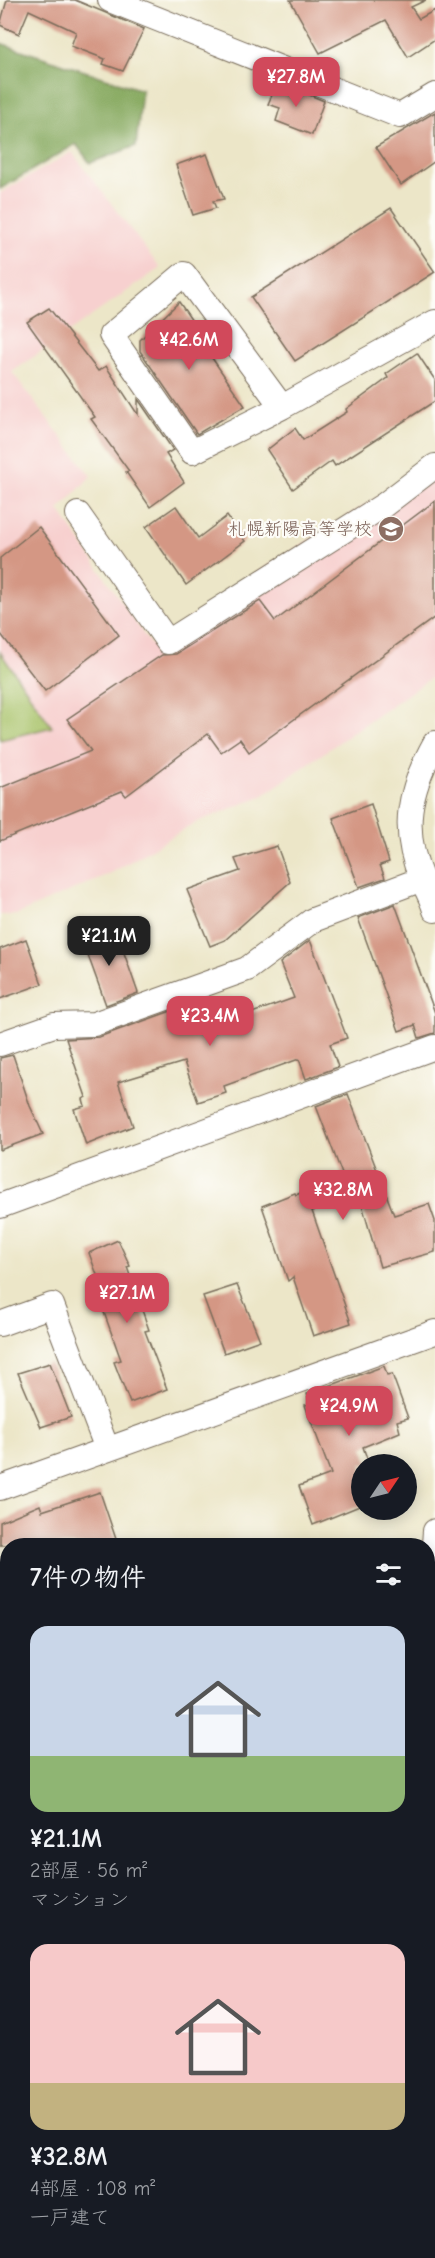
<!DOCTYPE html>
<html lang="ja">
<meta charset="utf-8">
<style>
:root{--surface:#171b24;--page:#242831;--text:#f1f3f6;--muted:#9ea1a6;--accent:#d1495b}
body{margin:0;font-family:"Comic Neue","Klee One",sans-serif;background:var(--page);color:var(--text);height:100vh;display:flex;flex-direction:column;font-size:22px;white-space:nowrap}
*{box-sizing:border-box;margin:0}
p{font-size:20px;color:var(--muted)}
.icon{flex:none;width:33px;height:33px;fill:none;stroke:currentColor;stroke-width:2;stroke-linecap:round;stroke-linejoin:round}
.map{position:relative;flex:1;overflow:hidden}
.side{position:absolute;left:0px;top:1538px;width:435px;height:722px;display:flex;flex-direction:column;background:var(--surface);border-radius:24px 24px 0 0;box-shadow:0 3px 15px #0003}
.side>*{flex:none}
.needle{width:39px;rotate:55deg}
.tools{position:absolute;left:351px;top:1454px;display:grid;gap:12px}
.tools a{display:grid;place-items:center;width:66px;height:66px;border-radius:50%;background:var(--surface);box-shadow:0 3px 15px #0003;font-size:30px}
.price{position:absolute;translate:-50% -51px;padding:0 14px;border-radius:12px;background:var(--accent);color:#fff;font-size:20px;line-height:39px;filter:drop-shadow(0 2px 3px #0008)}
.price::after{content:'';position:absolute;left:50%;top:36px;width:18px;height:14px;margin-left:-9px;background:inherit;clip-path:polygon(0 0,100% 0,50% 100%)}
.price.on{background:#222;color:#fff}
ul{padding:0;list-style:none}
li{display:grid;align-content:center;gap:12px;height:318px;padding:0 30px}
li span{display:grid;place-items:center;height:186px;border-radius:18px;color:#555}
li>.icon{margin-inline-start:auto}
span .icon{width:108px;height:108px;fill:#fffc;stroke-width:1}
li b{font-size:26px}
h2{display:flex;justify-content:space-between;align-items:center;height:72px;padding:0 30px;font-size:26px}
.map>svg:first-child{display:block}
.built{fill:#f7d0cf}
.green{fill:#a9c36a;stroke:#727644;stroke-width:1.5}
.forest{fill:#86a95e;stroke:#606a3e;stroke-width:1.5}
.building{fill:#d49784}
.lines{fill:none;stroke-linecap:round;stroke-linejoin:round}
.street-casing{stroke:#796c5a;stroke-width:26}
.secondary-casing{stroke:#796c5a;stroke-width:35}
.street{stroke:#fff;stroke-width:24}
.secondary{stroke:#fff;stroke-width:33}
.labels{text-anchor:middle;stroke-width:4.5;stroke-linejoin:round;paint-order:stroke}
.education-label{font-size:18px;fill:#785e54;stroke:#fdfcf7;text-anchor:end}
</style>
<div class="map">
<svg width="435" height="2258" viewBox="0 0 435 2258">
<rect width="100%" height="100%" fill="#fdfcf7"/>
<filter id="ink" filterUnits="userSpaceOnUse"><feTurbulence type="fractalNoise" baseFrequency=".0167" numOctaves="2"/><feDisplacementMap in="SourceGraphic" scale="12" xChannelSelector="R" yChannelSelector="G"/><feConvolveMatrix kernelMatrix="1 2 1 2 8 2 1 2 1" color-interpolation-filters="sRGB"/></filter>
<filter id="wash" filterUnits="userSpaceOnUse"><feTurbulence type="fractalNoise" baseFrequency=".008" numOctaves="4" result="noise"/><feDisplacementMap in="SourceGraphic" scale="24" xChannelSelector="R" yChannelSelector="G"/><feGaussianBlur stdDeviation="1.35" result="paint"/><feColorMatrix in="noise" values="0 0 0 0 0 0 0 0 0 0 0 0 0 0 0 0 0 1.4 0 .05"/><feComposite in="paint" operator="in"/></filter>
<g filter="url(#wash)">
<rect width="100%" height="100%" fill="#ece6c8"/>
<path class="built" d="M 72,152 L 160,268 L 12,372 L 91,476 L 59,510 L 151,645 L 252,576 L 435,461 L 435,675 L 262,796 L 195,823 L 113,872 L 16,915 L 0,915 L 0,193 Z"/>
<path class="green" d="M 0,652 L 52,727 L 0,740 Z"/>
<path class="forest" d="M 0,43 L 142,90 L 136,146 L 90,163 L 76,144 L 0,189 Z"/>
<g id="blocks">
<g class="building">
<path d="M 7,0 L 75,0 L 144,29 L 123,71 L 103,64 L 105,59 L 71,46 L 76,32 L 29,10 L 19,34 L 0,25 Z"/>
<path d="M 290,0 L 426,0 L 411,7 L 419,19 L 435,10 L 435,39 L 408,57 L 386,20 L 320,53 Z"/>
<path d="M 278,82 L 324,101 L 312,135 L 276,121 L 280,108 L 268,104 Z"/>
<path d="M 435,112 L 435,161 L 401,185 L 376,147 Z"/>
<path d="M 207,154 L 224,199 L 213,201 L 216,208 L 193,215 L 176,165 Z"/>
<path d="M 391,208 L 435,272 L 295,361 L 251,297 Z"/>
<path d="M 179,302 L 205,340 L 201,342 L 245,406 L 197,434 L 140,351 L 140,340 Z"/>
<path d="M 49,308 L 98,371 L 106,366 L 138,415 L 138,399 L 173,450 L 166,454 L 184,482 L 150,507 L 126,472 L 129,471 L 91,419 L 95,417 L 27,322 Z"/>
<path d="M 417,353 L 435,380 L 435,401 L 335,466 L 332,461 L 293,489 L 267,450 L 295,428 L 303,440 L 347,412 L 346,409 L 388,378 L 386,374 Z"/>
<path d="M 435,501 L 435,617 L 249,752 L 240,739 L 221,752 L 208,734 L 126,796 L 122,791 L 0,841 L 0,788 L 91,751 L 67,719 L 162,655 L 176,654 L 260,601 L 275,621 Z"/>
<path d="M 176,506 L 198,538 L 227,516 L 245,541 L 186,585 L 146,527 Z"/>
<path d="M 39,527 L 119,635 L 45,691 L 0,633 L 0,558 Z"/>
<path d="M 371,804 L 389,862 L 380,865 L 385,878 L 359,887 L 333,818 Z"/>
<path d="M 277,846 L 290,882 L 225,940 L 210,946 L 187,890 L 240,871 L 235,859 Z"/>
<path d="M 395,904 L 435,1013 L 435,1033 L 419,1038 L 415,1025 L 399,1031 L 358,918 Z"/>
<path d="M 107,929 L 115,952 L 123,950 L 138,993 L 106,1005 L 81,936 Z"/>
<path d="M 26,939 L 42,984 L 0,999 L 0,949 Z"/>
<path d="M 310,940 L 347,1038 L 330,1044 L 338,1067 L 306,1079 L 299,1059 L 224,1086 L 226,1093 L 198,1102 L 184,1062 L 118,1082 L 133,1126 L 86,1145 L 74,1109 L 85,1106 L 83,1099 L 86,1097 L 66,1039 L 99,1037 L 202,1000 L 210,1028 L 294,998 L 280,963 Z"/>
<path d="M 13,1055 L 30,1106 L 43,1134 L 0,1150 L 0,1058 Z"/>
<path d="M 348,1094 L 394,1215 L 429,1204 L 435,1221 L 435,1252 L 380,1267 L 359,1194 L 312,1211 L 351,1323 L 313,1336 L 293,1277 L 288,1281 L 262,1206 L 295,1193 L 296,1195 L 342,1174 L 316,1106 Z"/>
<path d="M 118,1240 L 130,1266 L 127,1267 L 149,1330 L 145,1331 L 167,1389 L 130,1403 L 114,1362 L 121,1360 L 101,1304 L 107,1302 L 89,1253 Z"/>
<path d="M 237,1285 L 260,1340 L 224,1353 L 203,1296 Z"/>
<path d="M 50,1363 L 71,1417 L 41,1427 L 18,1373 Z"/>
<path d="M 384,1366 L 387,1375 L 392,1374 L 408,1418 L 397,1421 L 400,1432 L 363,1447 L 369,1464 L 362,1464 L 362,1505 L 313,1525 L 299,1486 L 331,1474 L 305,1405 L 310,1404 L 307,1394 Z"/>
<path d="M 100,1492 L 118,1545 L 0,1545 L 0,1522 L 40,1505 L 42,1511 Z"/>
</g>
</g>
</g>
<g filter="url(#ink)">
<use href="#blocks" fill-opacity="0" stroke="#796c5a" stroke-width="1.5"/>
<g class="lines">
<g class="street-casing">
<g id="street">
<path d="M 110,0 L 400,116 L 435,95"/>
<path d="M 282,407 L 184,274 L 111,335 L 192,452 L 282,407 L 435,322"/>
<path d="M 78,514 L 168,642 L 384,505 L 435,466"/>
<path d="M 435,743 C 409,790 400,829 422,880 C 427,890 432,899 435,910"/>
<path d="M 0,1044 L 54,1025 L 94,1024 L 247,969 L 313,920 L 422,879"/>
<path d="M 0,1206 L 435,1047"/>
<path d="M 0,1324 L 52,1305 L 107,1449"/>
<path d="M 0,1488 L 435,1332"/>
<path d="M 428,1625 L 435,1531"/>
<path d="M 428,1836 L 435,1837"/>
<path d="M 0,2092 L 8,2148"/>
</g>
</g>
<g class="secondary-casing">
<g id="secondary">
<path d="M 428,1665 L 435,1665"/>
<path d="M 0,1669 L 8,1669"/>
<path d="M 428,2071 L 435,2069"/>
<path d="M 93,2258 L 104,2252"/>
<path d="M 372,2258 L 373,2252"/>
</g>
</g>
<use href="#street" class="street"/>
<use href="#secondary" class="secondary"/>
</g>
</g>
<defs>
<g id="school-disc" transform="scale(1.35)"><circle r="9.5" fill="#8d6e63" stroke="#fdfcf7"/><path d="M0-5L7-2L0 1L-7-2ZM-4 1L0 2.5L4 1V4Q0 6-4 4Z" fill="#fff"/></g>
</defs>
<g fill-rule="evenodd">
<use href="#school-disc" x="391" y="529"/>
</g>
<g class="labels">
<g class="education-label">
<text x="372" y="535">札幌新陽高等学校</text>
</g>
</g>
</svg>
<div class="tools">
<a><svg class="needle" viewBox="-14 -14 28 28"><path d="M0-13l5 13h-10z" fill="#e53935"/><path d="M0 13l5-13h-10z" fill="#9ea1a6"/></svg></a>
</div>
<b class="price" style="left:296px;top:108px">¥27.8M</b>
<b class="price" style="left:189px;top:371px">¥42.6M</b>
<b class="price on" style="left:109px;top:967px">¥21.1M</b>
<b class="price" style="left:210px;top:1047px">¥23.4M</b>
<b class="price" style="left:343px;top:1221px">¥32.8M</b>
<b class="price" style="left:127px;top:1324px">¥27.1M</b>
<b class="price" style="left:349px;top:1437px">¥24.9M</b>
<section class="side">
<h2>7件の物件<svg class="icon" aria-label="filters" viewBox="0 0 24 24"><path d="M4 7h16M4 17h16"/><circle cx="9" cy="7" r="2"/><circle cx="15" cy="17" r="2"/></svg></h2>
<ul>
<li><span style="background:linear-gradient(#c9d6e8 70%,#8fb573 0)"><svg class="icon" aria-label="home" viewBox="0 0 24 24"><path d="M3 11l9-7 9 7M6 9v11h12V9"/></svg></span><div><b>¥21.1M</b><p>2部屋 · 56 m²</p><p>マンション</p></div></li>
<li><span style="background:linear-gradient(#f6c9c9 75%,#c2b280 0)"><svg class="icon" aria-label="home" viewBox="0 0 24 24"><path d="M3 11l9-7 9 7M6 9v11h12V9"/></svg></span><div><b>¥32.8M</b><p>4部屋 · 108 m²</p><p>一戸建て</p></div></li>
</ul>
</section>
</div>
